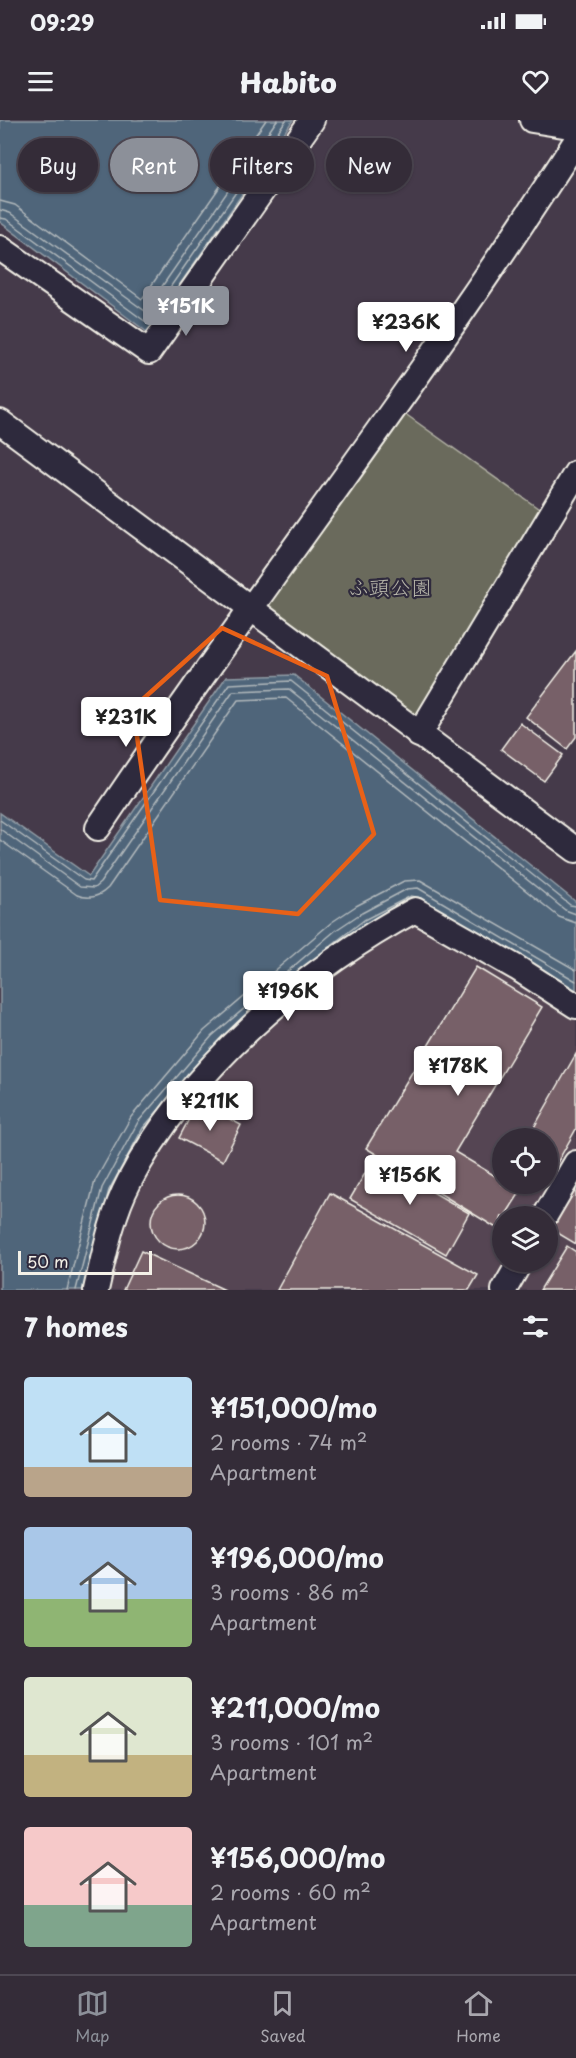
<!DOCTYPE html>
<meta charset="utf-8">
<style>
:root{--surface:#342c38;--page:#3c3440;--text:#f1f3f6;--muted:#a9a7ae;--line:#4e4853;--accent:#8c9099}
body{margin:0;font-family:"Playpen Sans","Klee One",sans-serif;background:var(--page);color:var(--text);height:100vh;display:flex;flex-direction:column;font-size:22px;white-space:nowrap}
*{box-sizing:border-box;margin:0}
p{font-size:20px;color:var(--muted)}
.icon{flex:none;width:33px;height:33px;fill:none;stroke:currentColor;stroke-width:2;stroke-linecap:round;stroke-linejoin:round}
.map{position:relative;height:1170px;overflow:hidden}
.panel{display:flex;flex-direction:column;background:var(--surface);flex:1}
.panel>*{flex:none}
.banner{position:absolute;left:18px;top:18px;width:540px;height:54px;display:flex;gap:12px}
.tools{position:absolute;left:492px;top:1008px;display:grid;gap:12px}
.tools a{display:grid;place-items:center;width:66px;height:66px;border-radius:50%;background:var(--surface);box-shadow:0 2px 4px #0004,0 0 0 2px var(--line);font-size:30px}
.scale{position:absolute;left:18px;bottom:15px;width:134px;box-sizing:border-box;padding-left:6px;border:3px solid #f4f1e8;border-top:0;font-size:16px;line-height:21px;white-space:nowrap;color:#f4f1e8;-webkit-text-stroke:4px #2f2a3d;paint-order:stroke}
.price{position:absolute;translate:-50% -51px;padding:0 14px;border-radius:6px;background:#fff;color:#222;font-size:20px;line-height:39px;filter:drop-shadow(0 2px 3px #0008)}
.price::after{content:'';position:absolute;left:50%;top:36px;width:18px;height:14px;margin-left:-9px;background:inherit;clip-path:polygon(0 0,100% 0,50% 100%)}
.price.current{background:var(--accent);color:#fff}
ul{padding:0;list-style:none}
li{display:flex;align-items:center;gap:18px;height:150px;padding:0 24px}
li span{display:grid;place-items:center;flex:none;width:168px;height:120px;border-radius:6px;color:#555}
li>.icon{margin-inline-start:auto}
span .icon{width:72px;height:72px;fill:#fffc;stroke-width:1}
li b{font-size:26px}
h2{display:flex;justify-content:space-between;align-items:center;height:72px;padding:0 24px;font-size:26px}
.pill{padding:0 21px;border-radius:27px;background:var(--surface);box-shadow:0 2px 4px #0004,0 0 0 2px var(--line);font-size:21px;line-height:54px}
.pill.current{background:var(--accent);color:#fff}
.status{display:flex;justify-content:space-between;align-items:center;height:42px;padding:0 30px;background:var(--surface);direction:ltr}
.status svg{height:16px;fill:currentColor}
header{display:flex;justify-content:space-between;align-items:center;height:78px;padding:0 24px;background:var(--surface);font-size:27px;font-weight:800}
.menu{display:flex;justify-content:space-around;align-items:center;height:84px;border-top:2px solid var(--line);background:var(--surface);font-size:16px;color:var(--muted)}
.menu a{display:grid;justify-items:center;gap:3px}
.menu .current{color:var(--accent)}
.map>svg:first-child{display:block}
.built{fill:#544553;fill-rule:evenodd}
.green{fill:#6a6b5c;stroke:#afaea2;stroke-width:1.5}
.water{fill:#4f657a;stroke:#919da6;stroke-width:1.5}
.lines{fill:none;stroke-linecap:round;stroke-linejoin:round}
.shore{stroke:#b2b9bc;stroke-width:1.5}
.building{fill:#776067;stroke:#f4f1e8;stroke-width:1.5}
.minor-casing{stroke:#f4f1e8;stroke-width:28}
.minor{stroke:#2f2a3d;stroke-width:24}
.marked{fill:none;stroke:#e96117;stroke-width:4.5;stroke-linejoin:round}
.labels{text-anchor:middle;stroke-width:4.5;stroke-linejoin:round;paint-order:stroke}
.park-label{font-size:21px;fill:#b6b5a9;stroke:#2f2a3d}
</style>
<div class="status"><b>09:29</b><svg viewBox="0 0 49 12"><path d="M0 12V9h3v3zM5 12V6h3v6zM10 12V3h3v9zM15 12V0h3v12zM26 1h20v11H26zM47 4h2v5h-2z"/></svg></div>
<header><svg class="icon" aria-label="menu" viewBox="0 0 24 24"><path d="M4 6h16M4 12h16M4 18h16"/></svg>Habito<svg class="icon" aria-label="heart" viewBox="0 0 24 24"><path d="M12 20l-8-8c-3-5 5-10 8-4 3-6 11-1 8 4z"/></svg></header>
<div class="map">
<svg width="576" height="1170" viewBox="0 0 576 1170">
<rect width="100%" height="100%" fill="#453a4a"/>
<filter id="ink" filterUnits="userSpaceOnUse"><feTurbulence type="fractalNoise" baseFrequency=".0167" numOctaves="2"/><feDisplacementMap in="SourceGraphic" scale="12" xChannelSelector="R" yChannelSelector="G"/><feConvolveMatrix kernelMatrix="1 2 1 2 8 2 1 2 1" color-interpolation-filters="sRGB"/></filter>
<g filter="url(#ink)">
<path class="built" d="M 415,790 L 576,886 L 576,1170 L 96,1170 L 128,1063 L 290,871 ZM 502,1018 L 548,1018 L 548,1064 L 502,1064 ZM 502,1096 L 548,1096 L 548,1142 L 502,1142 Z"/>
<path class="green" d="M 394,286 L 549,396 L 419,615 L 250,492 Z"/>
<g class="water">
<path d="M 0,0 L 293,0 L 147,212 L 0,102 Z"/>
<path d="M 294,555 L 576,782 L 576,876 L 414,781 L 149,1011 L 89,1170 L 0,1170 L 0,693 L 89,756 L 226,557 Z"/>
</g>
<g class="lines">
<g class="shore">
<path d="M 0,81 L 15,85 L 142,179 L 266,0"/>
<path d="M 0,90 L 10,93 L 145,191 L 277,0"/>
<path d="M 0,98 L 6,99 L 146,202 L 286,0"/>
<path d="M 0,700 L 84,760 L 91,761 L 229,564 L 291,561 L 570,785 L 576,786"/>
<path d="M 0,709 L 80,767 L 94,768 L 100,763 L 233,571 L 289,569 L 565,790 L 576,794"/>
<path d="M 0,720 L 77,775 C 89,780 99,777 108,768 L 238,580 L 286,578 L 559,797 L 576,803"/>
<path d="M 321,833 L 364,800 L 411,776 L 421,778"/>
<path d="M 106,1081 L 109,1070 L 143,1008 L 164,984"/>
<path d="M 67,1170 L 95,1061 L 131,997 L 204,911 L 332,802 L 356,786 L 404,761 L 420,760 L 576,850"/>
<path d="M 76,1170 L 102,1068 L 138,1002 L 212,916 L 336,810 L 360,794 L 407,769 L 418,768 L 576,861"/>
</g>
</g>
<g class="building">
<path d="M 576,531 L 576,617 L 567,629 L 526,597 Z"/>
<path d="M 520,603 L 563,635 L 544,661 L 501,629 Z"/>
<path d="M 476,847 L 542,887 L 455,1032 L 502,1060 L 502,1064 L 521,1071 L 505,1096 L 502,1096 L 498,1109 L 366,1028 Z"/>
<path d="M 576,934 L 576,1009 L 548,1059 L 548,1018 L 528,1018 Z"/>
<path d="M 198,982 L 241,1005 L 223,1041 L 179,1018 Z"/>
<path d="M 374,1038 L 469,1093 L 446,1134 L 350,1079 Z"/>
<path d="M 576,1066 L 576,1124 L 551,1109 Z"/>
<path d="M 330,1073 L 478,1155 L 469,1170 L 277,1170 Z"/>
<circle cx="178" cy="1102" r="27"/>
<path d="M 567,1126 L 576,1132 L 576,1170 L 540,1170 Z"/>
<path d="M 141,1131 L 225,1170 L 123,1170 Z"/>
</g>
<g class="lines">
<g class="minor-casing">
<g id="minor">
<path d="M 532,0 L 576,7"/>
<path d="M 0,128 L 149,232 L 312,0"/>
<path d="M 0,302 L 576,730"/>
<path d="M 419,615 L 576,353"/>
<path d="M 98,708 C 253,476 426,256 576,21"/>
<path d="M 545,1096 L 576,1043"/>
<path d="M 96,1170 C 104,1135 112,1094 129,1062 C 187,950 305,849 415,790 L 517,848 L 576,886"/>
<path d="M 504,1170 L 520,1142"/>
</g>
</g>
<use href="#minor" class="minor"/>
</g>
</g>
<path class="marked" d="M 222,508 L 327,556 L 374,714 L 298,794 L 160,780 L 133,588 Z"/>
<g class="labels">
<g class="park-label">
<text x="390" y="475">ふ頭公園</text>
</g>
</g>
</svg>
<div class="tools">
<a><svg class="icon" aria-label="locate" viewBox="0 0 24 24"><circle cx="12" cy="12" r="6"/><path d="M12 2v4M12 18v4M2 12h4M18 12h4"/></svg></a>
<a><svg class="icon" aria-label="layers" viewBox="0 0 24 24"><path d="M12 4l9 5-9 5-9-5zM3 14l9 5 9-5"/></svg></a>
</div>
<div class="scale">50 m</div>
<b class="price current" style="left:186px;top:217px">¥151K</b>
<b class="price" style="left:406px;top:233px">¥236K</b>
<b class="price" style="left:126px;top:628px">¥231K</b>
<b class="price" style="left:288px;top:902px">¥196K</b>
<b class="price" style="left:458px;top:977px">¥178K</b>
<b class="price" style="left:210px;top:1012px">¥211K</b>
<b class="price" style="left:410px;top:1086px">¥156K</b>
<div class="banner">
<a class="pill">Buy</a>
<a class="pill current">Rent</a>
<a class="pill">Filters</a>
<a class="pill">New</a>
</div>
</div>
<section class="panel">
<h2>7 homes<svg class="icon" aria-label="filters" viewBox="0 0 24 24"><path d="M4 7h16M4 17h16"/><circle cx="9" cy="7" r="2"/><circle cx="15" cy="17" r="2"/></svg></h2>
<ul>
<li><span style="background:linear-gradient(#bfe0f5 75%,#b9a48a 0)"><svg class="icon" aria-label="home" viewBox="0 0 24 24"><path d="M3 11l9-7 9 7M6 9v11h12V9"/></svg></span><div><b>¥151,000/mo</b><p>2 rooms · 74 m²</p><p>Apartment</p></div></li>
<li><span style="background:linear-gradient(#a9c7e8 60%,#8fb573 0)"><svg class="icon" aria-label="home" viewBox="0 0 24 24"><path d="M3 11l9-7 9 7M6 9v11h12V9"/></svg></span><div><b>¥196,000/mo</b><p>3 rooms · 86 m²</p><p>Apartment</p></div></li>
<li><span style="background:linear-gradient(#dfe7d0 65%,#c2b280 0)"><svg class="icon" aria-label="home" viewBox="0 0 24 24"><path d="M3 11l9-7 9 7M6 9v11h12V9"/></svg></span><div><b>¥211,000/mo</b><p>3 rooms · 101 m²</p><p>Apartment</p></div></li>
<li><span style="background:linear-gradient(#f6c9c9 65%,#7fa58c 0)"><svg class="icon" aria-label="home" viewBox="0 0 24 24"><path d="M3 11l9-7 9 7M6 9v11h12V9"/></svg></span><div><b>¥156,000/mo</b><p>2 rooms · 60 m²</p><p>Apartment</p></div></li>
</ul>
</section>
<nav class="menu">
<a class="current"><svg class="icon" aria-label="map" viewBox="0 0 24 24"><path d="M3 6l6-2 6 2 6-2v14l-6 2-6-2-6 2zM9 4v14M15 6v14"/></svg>Map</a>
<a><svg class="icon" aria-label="saved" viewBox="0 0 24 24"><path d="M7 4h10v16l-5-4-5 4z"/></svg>Saved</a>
<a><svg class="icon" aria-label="home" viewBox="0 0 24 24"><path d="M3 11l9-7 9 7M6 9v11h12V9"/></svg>Home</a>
</nav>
